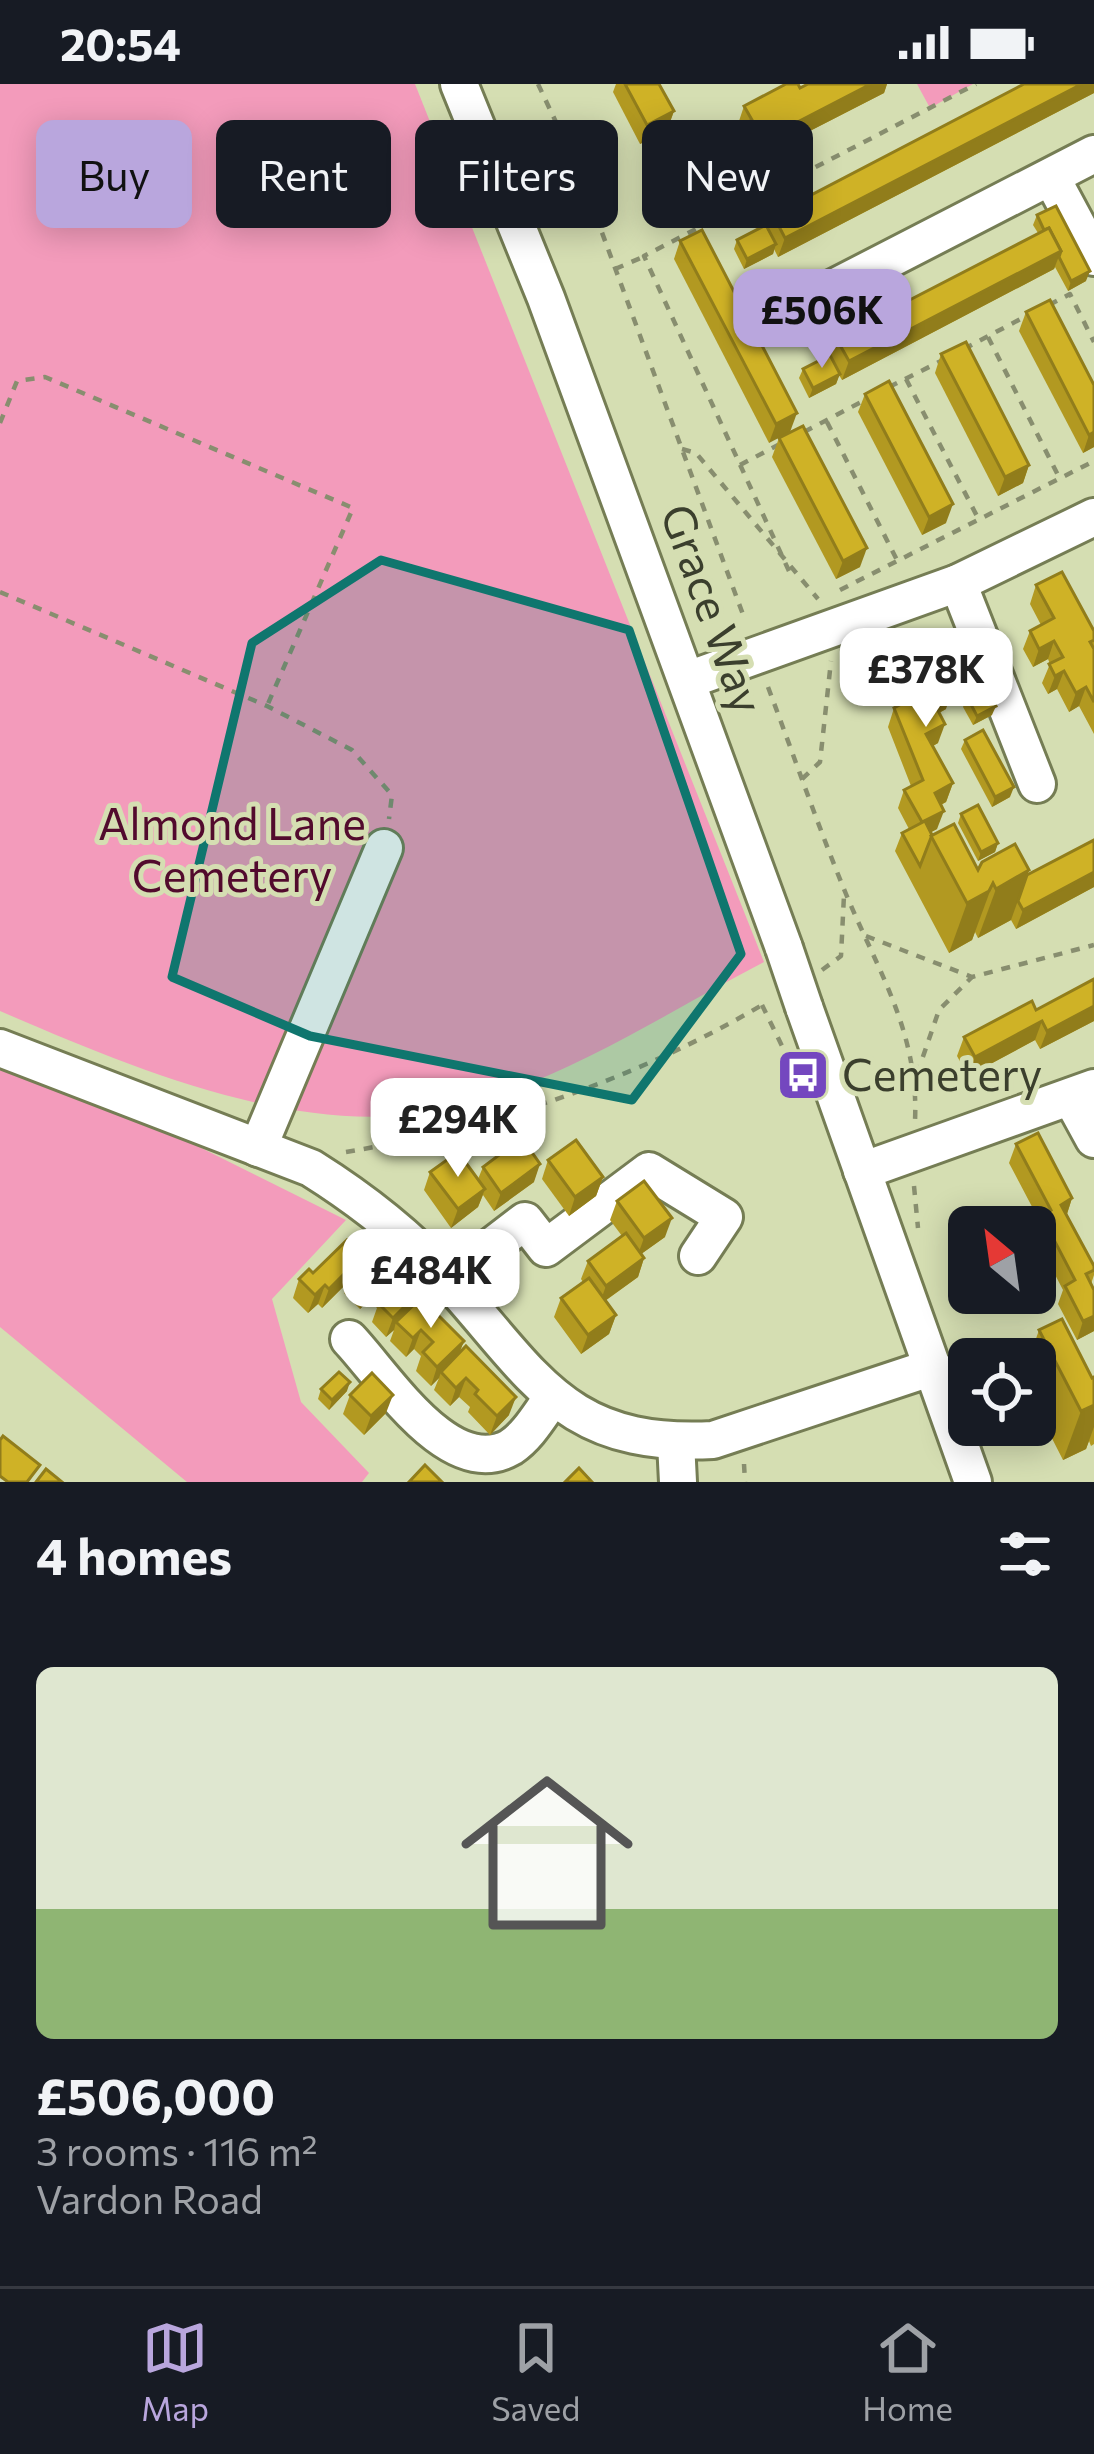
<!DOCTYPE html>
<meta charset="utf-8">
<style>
:root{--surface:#171b24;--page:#20242c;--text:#f1f3f6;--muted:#9ea1a6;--line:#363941;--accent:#b9a6dd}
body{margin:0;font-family:Commissioner,sans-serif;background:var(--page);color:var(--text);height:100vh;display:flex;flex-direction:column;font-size:45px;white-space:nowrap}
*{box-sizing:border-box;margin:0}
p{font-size:39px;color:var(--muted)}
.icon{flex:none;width:66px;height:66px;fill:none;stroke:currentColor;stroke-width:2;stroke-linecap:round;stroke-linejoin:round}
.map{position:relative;height:1398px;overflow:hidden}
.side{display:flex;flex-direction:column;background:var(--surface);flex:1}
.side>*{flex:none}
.hud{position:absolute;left:36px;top:36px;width:1023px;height:108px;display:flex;gap:24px}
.needle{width:78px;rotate:331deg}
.tools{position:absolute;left:948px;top:1122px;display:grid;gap:24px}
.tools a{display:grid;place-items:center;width:108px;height:108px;border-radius:18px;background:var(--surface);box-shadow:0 6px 30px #0003;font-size:60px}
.price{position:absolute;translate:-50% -102px;padding:0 27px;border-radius:24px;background:#fff;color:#222;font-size:39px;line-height:78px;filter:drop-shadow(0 3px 6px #0008)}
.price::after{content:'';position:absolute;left:50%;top:72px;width:36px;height:27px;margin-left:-18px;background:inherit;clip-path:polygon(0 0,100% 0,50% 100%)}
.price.active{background:var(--accent);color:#111}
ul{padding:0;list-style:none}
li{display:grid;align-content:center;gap:24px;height:636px;padding:0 36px}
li+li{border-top:3px solid var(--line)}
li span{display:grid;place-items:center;height:372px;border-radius:18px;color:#555}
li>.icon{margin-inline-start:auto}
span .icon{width:216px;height:216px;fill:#fffc;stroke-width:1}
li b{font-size:51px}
h2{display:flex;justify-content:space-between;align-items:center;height:144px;padding:0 36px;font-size:51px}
.pill{padding:0 42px;border-radius:18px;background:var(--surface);box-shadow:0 6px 30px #0003;font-size:42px;line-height:108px}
.pill.active{background:var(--accent);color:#111}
.status{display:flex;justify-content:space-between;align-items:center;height:84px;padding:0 60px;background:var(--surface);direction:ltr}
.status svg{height:33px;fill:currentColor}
.tabs{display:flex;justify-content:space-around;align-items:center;height:168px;border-top:3px solid var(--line);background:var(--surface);font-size:33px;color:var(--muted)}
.tabs a{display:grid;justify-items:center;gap:6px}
.tabs .active{color:var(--accent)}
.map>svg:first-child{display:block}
.green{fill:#f39bbb}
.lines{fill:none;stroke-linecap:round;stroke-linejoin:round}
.minor-casing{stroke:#757d54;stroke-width:42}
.path{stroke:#888e6f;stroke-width:4.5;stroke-dasharray:9 9;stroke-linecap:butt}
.minor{stroke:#fff;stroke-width:36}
.minor-bridge-casing{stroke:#757d54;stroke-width:42;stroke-linecap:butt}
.minor-bridge{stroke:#fff;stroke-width:36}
.wall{fill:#b29921}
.shaded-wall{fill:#917d1b}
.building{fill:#cfb226;stroke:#917d1b;stroke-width:3}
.marked{fill:#0f766e;fill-opacity:0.2;stroke:#0f766e;stroke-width:9;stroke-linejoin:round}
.labels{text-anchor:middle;stroke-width:10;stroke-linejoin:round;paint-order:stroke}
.street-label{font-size:45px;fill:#3b3f2d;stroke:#d5deb2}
.park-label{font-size:45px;fill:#520a2d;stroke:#d5deb2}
.poi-label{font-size:45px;fill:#3b3f2d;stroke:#d5deb2;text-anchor:start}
</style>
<div class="status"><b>20:54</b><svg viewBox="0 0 49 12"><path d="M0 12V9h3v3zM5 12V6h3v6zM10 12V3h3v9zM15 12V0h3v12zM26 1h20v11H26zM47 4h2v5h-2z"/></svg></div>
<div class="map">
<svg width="1094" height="1398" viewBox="0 0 1094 1398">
<rect width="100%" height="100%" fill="#d5deb2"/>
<g class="green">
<path d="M 0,0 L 415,0 L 764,878 C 661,931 555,1004 440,1026 C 298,1055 130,983 0,927 Z"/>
<path d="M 917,0 L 973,0 L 930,24 Z"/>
<path d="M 0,986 L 139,1033 L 346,1136 L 272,1215 L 301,1318 L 369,1389 L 362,1398 L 187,1398 L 0,1243 Z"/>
</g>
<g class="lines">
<g class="minor-casing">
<g id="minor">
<path d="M 459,0 L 546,214 L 784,864"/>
<path d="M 1051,93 L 1094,173"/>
<path d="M 785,229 L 1094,70"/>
<path d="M 958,499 L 1037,700"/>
<path d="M 688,596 L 958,499 L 1094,433"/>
<path d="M 804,923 L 973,1398"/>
<path d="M 0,964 L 311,1084 C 362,1116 406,1150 446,1194 C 534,1290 563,1364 713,1356 L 933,1283"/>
<path d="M 1071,1013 L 1094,1055"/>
<path d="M 258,1064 L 384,764"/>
<path d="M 862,1087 L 1094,1004"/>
<path d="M 448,1196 L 525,1137 L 546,1164 L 649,1087 L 724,1133 L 698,1172"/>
<path d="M 349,1255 C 385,1293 450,1398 511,1363 C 529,1351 540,1330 553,1313"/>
<path d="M 676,1358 L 678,1398"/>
</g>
</g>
<g class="path">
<path d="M 538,0 L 580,89 L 745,536"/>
<path d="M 615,185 L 643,173"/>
<path d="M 1049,221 L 1070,210 L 1094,258"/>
<path d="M 988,253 L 1060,395"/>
<path d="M 964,265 L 1028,231"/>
<path d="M 906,295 L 979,436"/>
<path d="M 889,303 L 943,276"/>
<path d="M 827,338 L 898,478"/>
<path d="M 0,339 L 17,297 L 45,293 L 353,424 L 267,622"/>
<path d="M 804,348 L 863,317"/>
<path d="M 682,365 L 696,369 L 818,515"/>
<path d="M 740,381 L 778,361"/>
<path d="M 789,487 L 644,172 L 976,0"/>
<path d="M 840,506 L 1094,377"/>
<path d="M 0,508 L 267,622 L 352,666 L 392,711 L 389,735"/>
<path d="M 768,603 C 794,672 818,742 846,810 C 879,889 919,949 915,1037"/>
<path d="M 802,695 L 820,678 L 831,577"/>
<path d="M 866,852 L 972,893 L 1094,861"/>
<path d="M 822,886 L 841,872 L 844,811"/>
<path d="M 762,921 L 783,964"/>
<path d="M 917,990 L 939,926 L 972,893"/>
<path d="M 346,1068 C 491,1044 635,996 762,921"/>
<path d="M 914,1102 L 918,1144"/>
<path d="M 744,1380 L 745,1398"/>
</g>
<use href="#minor" class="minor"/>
<g class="minor-bridge-casing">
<path id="minor-bridge" d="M 784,864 L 804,923"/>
</g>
<use href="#minor-bridge" class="minor-bridge"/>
</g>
<g class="wall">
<path d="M 616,0 L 659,0 L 674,27 L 667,46 L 640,60 L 613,8 Z"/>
<path d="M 808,0 L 887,0 L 884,9 L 763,71 L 759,82 L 706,110 L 692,82 L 699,64 L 739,43 L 738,40 L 744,22 Z"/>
<path d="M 1094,0 L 1094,9 L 778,173 L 774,165 L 773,170 L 744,185 L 734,165 L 737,156 L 768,144 L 773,131 Z"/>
<path d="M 1037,131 L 1086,197 L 1068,207 L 1055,183 L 1054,185 L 842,296 L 839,291 L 836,300 L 809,314 L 799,294 L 803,285 L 830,272 L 836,254 L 1038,149 L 1033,141 Z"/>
<path d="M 680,157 L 797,329 L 769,359 L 674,175 Z"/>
<path d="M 1026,228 L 1094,301 L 1094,363 L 1083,369 L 1019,247 Z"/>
<path d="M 941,270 L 1029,381 L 1023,399 L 998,412 L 935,289 Z"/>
<path d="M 865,310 L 946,439 L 922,451 L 858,328 Z"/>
<path d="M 779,354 L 860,483 L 836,495 L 772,373 Z"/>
<path d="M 1036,501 L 1094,547 L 1094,650 L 1079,622 L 1069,628 L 1057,605 L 1048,610 L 1042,599 L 1050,580 L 1048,575 L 1033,583 L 1023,565 L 1030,547 L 1041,541 L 1030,520 Z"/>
<path d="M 955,562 L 949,580 L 941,585 L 946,625 L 939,629 L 938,659 L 933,662 L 953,699 L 946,718 L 941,721 L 937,745 L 931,748 L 978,786 L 1029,786 L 1028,791 L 1094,756 L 1094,803 L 1016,845 L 1011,836 L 978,854 L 975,848 L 972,856 L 949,869 L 895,767 L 902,749 L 909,745 L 898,724 L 904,706 L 911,702 L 888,643 L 894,624 L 911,615 L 900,594 L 907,576 Z"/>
<path d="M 967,613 L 992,631 L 973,641 L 963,623 Z"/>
<path d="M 965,656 L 1010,713 L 992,723 L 961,665 Z"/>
<path d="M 961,730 L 998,759 L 995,768 L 978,777 L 958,739 Z"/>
<path d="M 1094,895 L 1094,937 L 1040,965 L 1035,956 L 968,992 L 957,972 L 964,953 L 1036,926 Z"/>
<path d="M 1016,1060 L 1072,1114 L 1067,1130 L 1094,1182 L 1094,1191 L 1091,1200 L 1094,1206 L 1094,1247 L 1077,1256 L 1058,1220 L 1063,1206 L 1035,1152 L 1039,1136 L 1009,1079 Z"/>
<path d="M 548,1076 L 603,1093 L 596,1112 L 569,1132 L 542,1095 Z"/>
<path d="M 483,1083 L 534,1098 L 494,1127 L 483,1111 L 478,1123 L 451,1144 L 424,1106 L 430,1088 L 478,1095 Z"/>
<path d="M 617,1117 L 665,1153 L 641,1170 L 644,1174 L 638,1193 L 605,1217 L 616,1231 L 609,1250 L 581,1270 L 554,1233 L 561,1214 L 583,1198 L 581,1195 L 588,1177 L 622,1152 L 610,1136 Z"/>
<path d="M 362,1172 L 359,1182 L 420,1207 L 416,1219 L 464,1257 L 459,1269 L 509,1331 L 490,1351 L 468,1328 L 470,1323 L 459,1313 L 450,1322 L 434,1306 L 439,1294 L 431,1302 L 416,1287 L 421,1272 L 414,1265 L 406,1273 L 390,1257 L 394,1246 L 386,1253 L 372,1238 L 377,1224 L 369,1216 L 360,1225 L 344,1209 L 347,1199 L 322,1224 L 318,1220 L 308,1229 L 293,1214 L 299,1195 Z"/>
<path d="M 1039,1246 L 1092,1294 L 1094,1293 L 1094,1360 L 1091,1362 L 1089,1357 L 1086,1365 L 1063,1376 L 1035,1321 L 1035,1275 L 1029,1275 Z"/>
<path d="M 321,1305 L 347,1307 L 329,1326 L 318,1315 Z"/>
<path d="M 350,1311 L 386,1329 L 364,1351 L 343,1330 Z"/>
</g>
<g class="shaded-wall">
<path d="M 871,0 L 887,0 L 884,9 L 763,71 L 759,82 L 706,110 L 713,91 L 763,56 Z"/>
<path d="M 1082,0 L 1094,0 L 1094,9 L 778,173 L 785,154 Z"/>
<path d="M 674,27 L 667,46 L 640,60 L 647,41 Z"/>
<path d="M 776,160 L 773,170 L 744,185 L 747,175 Z"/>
<path d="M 1061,167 L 1054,185 L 842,296 L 849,277 Z"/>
<path d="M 1090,187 L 1086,197 L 1068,207 L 1071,197 Z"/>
<path d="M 840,290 L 836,300 L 809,314 L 813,304 Z"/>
<path d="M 797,329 L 790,348 L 769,359 L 776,340 Z"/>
<path d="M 1094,348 L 1094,363 L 1083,369 L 1089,351 Z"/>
<path d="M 1029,381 L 1023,399 L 998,412 L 1005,393 Z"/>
<path d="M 953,420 L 946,439 L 922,451 L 929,433 Z"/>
<path d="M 867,464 L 860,483 L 836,495 L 843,477 Z"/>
<path d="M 1054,557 L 1048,575 L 1033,583 L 1039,565 Z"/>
<path d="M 955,562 L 949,580 L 927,592 L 934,573 Z"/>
<path d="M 1064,587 L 1057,605 L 1048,610 L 1055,592 Z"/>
<path d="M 1086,603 L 1079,622 L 1069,628 L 1076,609 Z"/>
<path d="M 952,607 L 946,625 L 926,636 L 933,617 Z"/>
<path d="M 996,622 L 992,631 L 973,641 L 977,632 Z"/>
<path d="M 945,640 L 938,659 L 920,669 L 926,650 Z"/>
<path d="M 953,699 L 946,718 L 928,727 L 935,709 Z"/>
<path d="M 1014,703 L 1010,713 L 992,723 L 995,713 Z"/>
<path d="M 944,727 L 937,745 L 915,757 L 922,738 Z"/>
<path d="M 998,759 L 995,768 L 978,777 L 981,768 Z"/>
<path d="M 1029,786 L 1011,836 L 978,854 L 996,805 Z"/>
<path d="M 1094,788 L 1094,803 L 1016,845 L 1023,826 Z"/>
<path d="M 993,799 L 972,856 L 949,869 L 967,819 Z"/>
<path d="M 1094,922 L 1094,937 L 1040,965 L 1047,947 Z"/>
<path d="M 1042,937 L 1035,956 L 968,992 L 975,973 Z"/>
<path d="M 540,1080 L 534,1098 L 494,1127 L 501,1109 Z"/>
<path d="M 603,1093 L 596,1112 L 569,1132 L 575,1113 Z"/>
<path d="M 485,1105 L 478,1123 L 451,1144 L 458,1125 Z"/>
<path d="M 1072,1114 L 1066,1133 L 1061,1121 Z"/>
<path d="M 672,1134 L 665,1153 L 637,1173 L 644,1154 Z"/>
<path d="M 362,1172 L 356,1191 L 351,1190 L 347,1199 L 322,1224 L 329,1205 Z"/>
<path d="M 644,1174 L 638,1193 L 599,1221 L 606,1202 Z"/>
<path d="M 376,1197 L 369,1216 L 360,1225 L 366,1206 Z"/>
<path d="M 325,1201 L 318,1220 L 308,1229 L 315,1211 Z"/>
<path d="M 420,1207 L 413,1226 L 396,1238 L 394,1246 L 386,1253 L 393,1234 Z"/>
<path d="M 616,1231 L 609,1250 L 581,1270 L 588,1251 Z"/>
<path d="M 1094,1232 L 1094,1247 L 1077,1256 L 1083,1237 Z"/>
<path d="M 421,1246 L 414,1265 L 406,1273 L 413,1254 Z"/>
<path d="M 464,1257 L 457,1275 L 441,1288 L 439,1294 L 431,1302 L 437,1283 Z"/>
<path d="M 466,1294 L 459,1313 L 450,1322 L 456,1304 Z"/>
<path d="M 350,1298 L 347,1307 L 329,1326 L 332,1316 Z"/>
<path d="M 393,1311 L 386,1329 L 364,1351 L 371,1332 Z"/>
<path d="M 516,1313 L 509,1331 L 490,1351 L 497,1332 Z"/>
<path d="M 1094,1321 L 1094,1343 L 1086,1365 L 1063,1376 L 1081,1327 Z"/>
</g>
<g class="building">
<path d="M 625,0 L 659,0 L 674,27 L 647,41 Z"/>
<path d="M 786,0 L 798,0 L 800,4 L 808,0 L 871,0 L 763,56 L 766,63 L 713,91 L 699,64 L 752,36 L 744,22 Z"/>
<path d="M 1024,0 L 1082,0 L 785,154 L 773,131 Z"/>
<path d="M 1056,122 L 1090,187 L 1071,197 L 1059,173 L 1061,167 L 1049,144 L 1044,146 L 1037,131 Z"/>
<path d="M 766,141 L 776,160 L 747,175 L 737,156 Z"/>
<path d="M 1049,144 L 1061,167 L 849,277 L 836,254 Z"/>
<path d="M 702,146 L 797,329 L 776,340 L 680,157 Z"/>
<path d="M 1050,216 L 1094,301 L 1094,348 L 1089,351 L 1026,228 Z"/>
<path d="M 966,258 L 1029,381 L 1005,393 L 941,270 Z"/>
<path d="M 830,271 L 840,290 L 813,304 L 803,285 Z"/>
<path d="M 889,297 L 953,420 L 929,433 L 865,310 Z"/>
<path d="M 803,342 L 867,464 L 843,477 L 779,354 Z"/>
<path d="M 1062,488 L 1094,547 L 1094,556 L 1090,558 L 1094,565 L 1094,618 L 1086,603 L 1076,609 L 1064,587 L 1055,592 L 1049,580 L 1063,573 L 1054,557 L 1039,565 L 1030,547 L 1054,534 L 1036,501 Z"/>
<path d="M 951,553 L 955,562 L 934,573 L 952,607 L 933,617 L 945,640 L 926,650 L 953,699 L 935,709 L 944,727 L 922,738 L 904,706 L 923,696 L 894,624 L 924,608 L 907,576 Z"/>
<path d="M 986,603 L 996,622 L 977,632 L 967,613 Z"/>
<path d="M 983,646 L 1014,703 L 995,713 L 965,656 Z"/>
<path d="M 978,721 L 998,759 L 981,768 L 961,730 Z"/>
<path d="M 925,737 L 932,751 L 920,782 L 902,749 Z"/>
<path d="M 954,740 L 978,786 L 982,778 L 1015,760 L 1029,786 L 996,805 L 993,799 L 989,807 L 967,819 L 931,752 Z"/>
<path d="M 1094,756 L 1094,788 L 1023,826 L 1018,817 L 1027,791 Z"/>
<path d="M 1094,895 L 1094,922 L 1047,947 L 1042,937 L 975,973 L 964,953 L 1032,917 L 1036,926 Z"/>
<path d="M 1038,1049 L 1072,1114 L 1061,1121 L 1094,1182 L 1094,1186 L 1086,1190 L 1094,1206 L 1094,1232 L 1083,1237 L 1065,1202 L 1075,1196 L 1041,1131 L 1051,1126 L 1016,1060 Z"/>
<path d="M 522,1054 L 540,1080 L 501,1109 L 483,1083 Z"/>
<path d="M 576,1056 L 603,1093 L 575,1113 L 548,1076 Z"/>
<path d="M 458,1068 L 485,1105 L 458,1125 L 430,1088 Z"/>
<path d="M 644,1097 L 672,1134 L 644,1154 L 617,1117 Z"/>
<path d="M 626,1149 L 644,1174 L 606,1202 L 588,1177 Z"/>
<path d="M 347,1156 L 362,1172 L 329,1205 L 325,1201 L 315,1211 L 299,1195 L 309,1185 L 313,1189 Z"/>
<path d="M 377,1164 L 420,1207 L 393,1234 L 379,1220 L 389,1210 L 376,1197 L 366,1206 L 351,1190 Z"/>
<path d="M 589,1194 L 616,1231 L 588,1251 L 561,1214 Z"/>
<path d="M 421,1214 L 464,1257 L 437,1283 L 423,1268 L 433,1258 L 421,1246 L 413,1254 L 396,1238 Z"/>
<path d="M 1062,1235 L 1092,1294 L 1094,1293 L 1094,1321 L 1081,1327 L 1039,1246 Z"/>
<path d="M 466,1262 L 516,1313 L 497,1332 L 475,1310 L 478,1306 L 466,1294 L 456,1304 L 441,1288 Z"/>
<path d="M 339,1288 L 350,1298 L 332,1316 L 321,1305 Z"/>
<path d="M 372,1289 L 393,1311 L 371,1332 L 350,1311 Z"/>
<path d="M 3,1352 L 40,1381 L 27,1398 L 8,1398 L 0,1392 L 0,1356 Z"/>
<path d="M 425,1381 L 442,1398 L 409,1398 Z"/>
<path d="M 579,1384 L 592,1398 L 565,1398 Z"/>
<path d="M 46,1385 L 62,1398 L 36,1398 Z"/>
</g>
<path class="marked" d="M 381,476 L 629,546 L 741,870 L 632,1016 L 310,952 L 172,893 L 252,559 Z"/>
<defs>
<g id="bus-square" transform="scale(2.7)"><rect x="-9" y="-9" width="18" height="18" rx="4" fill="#7447bf" stroke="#d5deb2"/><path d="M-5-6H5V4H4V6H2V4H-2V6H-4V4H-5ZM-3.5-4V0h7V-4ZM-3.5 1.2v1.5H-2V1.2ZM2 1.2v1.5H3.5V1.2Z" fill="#fff"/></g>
</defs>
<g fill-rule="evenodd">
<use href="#bus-square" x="803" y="991"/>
</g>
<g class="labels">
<g class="street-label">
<text transform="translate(712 525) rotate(70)" y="16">Grace Way</text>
</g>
<g class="park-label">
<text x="232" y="756">Almond Lane<tspan x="232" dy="52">Cemetery</tspan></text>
</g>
<g class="poi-label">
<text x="842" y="1007">Cemetery</text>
</g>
</g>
</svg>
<div class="tools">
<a><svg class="needle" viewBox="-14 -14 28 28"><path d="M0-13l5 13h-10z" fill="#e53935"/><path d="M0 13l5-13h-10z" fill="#9ea1a6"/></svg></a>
<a><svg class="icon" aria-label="locate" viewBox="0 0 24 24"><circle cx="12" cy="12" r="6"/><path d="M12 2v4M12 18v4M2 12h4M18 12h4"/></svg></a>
</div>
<b class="price active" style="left:822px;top:287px">£506K</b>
<b class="price" style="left:926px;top:646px">£378K</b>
<b class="price" style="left:458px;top:1096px">£294K</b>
<b class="price" style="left:431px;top:1247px">£484K</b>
<div class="hud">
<a class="pill active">Buy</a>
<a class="pill">Rent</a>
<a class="pill">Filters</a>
<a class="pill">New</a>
</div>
</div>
<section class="side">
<h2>4 homes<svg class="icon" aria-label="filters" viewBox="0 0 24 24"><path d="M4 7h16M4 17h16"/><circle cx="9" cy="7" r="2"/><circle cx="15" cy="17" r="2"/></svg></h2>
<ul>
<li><span style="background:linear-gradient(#dfe7d0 65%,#8fb573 0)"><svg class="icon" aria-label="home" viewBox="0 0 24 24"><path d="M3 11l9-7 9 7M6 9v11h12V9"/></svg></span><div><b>£506,000</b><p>3 rooms · 116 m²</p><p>Vardon Road</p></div></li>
</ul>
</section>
<nav class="tabs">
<a class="active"><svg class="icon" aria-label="map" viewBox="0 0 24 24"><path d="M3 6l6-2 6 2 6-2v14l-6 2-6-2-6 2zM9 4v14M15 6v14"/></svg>Map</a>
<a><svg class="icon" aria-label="saved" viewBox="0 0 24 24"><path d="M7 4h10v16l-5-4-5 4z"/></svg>Saved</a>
<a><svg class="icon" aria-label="home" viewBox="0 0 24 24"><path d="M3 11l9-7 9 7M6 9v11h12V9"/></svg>Home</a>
</nav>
